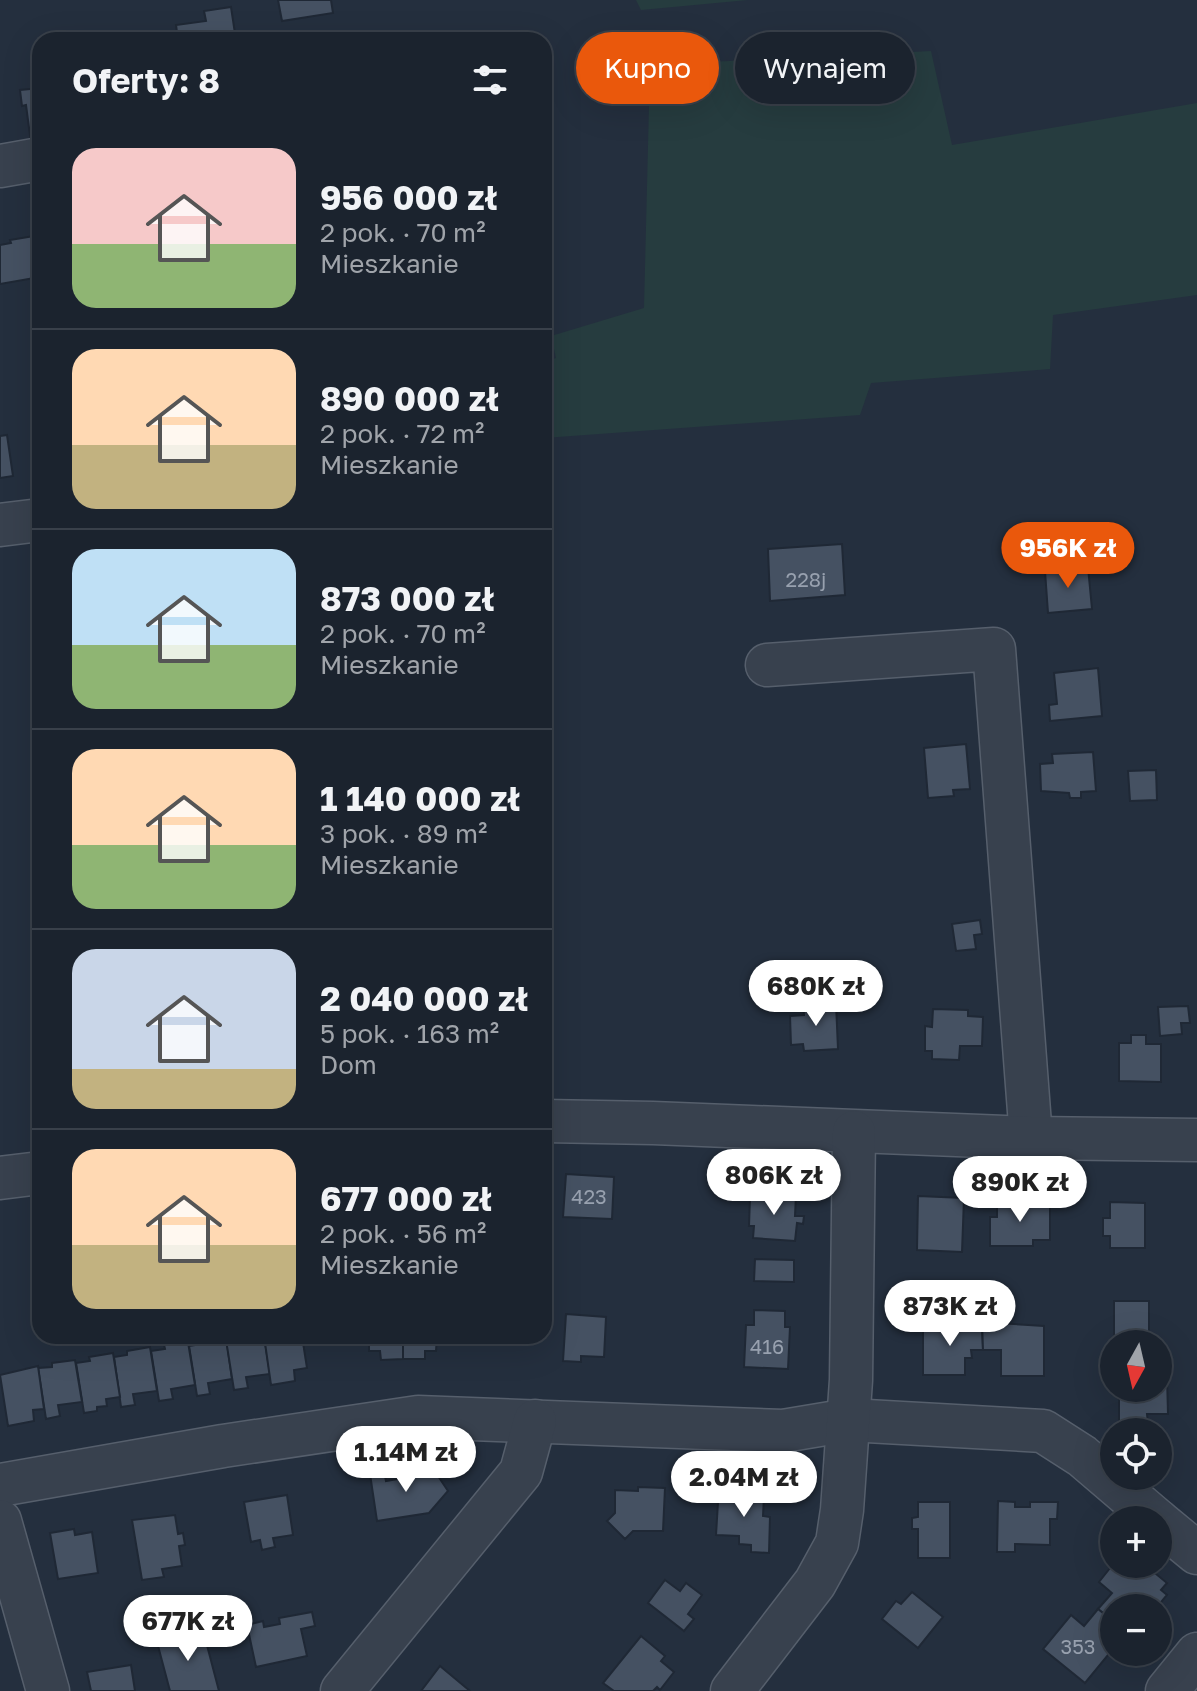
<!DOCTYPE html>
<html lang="pl">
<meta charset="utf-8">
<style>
:root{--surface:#1b232e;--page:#282f3a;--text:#f1f3f6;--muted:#a0a4aa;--line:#39404a;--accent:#ea580c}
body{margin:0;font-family:"Golos Text",sans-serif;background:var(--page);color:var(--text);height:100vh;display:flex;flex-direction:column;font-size:30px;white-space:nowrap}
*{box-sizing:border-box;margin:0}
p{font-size:26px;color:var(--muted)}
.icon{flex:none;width:44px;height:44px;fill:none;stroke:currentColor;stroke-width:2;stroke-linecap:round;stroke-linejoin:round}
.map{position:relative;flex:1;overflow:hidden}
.details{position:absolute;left:32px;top:32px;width:520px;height:1312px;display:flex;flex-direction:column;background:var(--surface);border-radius:24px;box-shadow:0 8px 32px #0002,0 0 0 2px var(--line)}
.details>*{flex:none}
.guide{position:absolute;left:576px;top:32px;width:500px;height:72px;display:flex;gap:16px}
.needle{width:52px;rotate:188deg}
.buttons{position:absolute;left:1100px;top:1330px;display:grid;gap:16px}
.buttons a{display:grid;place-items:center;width:72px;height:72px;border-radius:50%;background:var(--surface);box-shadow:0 8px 32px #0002,0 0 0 2px var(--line);font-size:40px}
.price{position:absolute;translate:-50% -68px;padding:0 18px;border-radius:28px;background:#fff;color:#222;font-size:26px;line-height:52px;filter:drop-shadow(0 2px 4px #0008)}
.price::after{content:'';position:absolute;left:50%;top:48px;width:24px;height:18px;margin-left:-12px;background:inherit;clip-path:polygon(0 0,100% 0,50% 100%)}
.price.current{background:var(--accent);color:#fff}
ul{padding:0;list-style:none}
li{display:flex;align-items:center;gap:24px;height:200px;padding:0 40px}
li+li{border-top:2px solid var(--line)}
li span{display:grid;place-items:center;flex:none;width:224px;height:160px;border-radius:24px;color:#555}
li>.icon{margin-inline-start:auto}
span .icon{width:96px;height:96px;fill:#fffc;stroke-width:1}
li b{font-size:34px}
h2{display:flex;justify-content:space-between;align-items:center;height:96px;padding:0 40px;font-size:34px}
.chip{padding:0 28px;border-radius:36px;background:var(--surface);box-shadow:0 8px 32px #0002,0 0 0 2px var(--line);font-size:28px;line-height:72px}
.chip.current{background:var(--accent);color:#fff}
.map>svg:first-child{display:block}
.green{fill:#263c3f}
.building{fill:#455162;stroke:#1f2835;stroke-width:2}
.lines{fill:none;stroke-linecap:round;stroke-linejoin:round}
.minor-casing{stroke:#565f6c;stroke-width:45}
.minor{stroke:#38414e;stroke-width:42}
.labels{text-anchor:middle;stroke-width:6;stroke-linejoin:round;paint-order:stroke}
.number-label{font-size:20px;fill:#98a1af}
</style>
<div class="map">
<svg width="1197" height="1691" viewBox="0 0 1197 1691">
<rect width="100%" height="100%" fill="#242f3e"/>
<g class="green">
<path d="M 636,0 L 748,0 L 641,10 Z"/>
<path d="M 931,51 L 952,145 L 1197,103 L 1197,295 L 1053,315 L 1050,369 L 871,383 L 860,415 L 544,438 L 544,362 L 556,358 L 551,336 L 644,308 L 650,65 Z"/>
</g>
<g class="building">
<path d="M 278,0 L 331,0 L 333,13 L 282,21 Z"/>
<path d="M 231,7 L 236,40 L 178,40 L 176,25 L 206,21 L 204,11 Z"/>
<path d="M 40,88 L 40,141 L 31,143 L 26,105 L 22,106 L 20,90 Z"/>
<path d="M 40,235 L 40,277 L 0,284 L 0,245 L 11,243 L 10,240 Z"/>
<path d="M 7,435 L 13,476 L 0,478 L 0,436 Z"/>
<path d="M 842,544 L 845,595 L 770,601 L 768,549 Z"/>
<path d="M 1088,567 L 1092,609 L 1048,613 L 1045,571 Z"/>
<path d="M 1098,668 L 1102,716 L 1050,721 L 1049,705 L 1057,704 L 1054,673 Z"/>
<path d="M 966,744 L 970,789 L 953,790 L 954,796 L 928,798 L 924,748 Z"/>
<path d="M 1093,752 L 1096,791 L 1081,792 L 1081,798 L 1070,798 L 1069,793 L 1041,791 L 1040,764 L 1053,763 L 1052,754 Z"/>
<path d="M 1156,770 L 1157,800 L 1130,801 L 1128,771 Z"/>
<path d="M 980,920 L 982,934 L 974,935 L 976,949 L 956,951 L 952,924 Z"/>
<path d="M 836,1003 L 838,1049 L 804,1051 L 803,1044 L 791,1045 L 790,1016 L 804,1015 L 803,1004 Z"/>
<path d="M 1188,1006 L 1190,1023 L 1181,1023 L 1182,1034 L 1160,1036 L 1158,1007 Z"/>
<path d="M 933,1009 L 968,1010 L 968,1016 L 983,1017 L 982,1046 L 960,1046 L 959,1060 L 932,1059 L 932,1051 L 925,1051 L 925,1026 L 932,1027 Z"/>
<path d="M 1131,1035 L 1146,1035 L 1146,1044 L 1161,1044 L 1161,1082 L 1119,1081 L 1119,1043 L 1131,1043 Z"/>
<path d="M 566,1174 L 614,1177 L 612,1219 L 563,1217 Z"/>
<path d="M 767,1194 L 796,1195 L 795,1216 L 804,1216 L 803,1224 L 797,1223 L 795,1241 L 753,1238 L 754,1226 L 749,1226 L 750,1197 L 767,1198 Z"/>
<path d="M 918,1196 L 964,1198 L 962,1252 L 917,1250 Z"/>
<path d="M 997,1201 L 1050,1204 L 1050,1240 L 1033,1240 L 1033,1246 L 990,1246 L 990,1217 L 997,1217 Z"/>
<path d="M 1110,1202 L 1145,1203 L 1145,1248 L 1110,1248 L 1110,1236 L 1103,1236 L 1103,1218 L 1110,1218 Z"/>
<path d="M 755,1259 L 794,1260 L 794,1282 L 754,1281 Z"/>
<path d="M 1114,1301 L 1149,1301 L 1149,1338 L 1136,1339 L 1136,1343 L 1128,1343 L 1128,1338 L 1114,1338 Z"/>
<path d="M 754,1310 L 785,1311 L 785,1327 L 790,1327 L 788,1369 L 744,1367 L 746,1325 L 754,1325 Z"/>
<path d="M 566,1314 L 606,1317 L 604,1357 L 581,1356 L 581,1362 L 563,1361 Z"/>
<path d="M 954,1322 L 982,1322 L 983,1350 L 971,1350 L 972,1358 L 965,1358 L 965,1375 L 923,1375 L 923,1327 L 954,1327 Z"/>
<path d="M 982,1322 L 1044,1326 L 1044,1376 L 1001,1376 L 1001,1350 L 983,1350 Z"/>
<path d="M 226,1336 L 232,1379 L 208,1383 L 210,1394 L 197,1396 L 189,1346 L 202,1344 L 202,1340 Z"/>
<path d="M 239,1336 L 264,1336 L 270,1374 L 246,1377 L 248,1388 L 234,1390 L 226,1340 Z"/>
<path d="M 264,1336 L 302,1336 L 307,1368 L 294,1370 L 295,1381 L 271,1385 Z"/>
<path d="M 369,1336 L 403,1336 L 403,1359 L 381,1360 L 380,1351 L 369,1351 Z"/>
<path d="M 403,1336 L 437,1336 L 436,1351 L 425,1351 L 425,1359 L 403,1359 Z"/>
<path d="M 188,1342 L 195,1385 L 171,1389 L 173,1399 L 159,1401 L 151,1351 L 165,1349 L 164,1345 Z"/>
<path d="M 150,1347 L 157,1391 L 133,1394 L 135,1405 L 121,1407 L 114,1357 L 127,1355 L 127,1351 Z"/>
<path d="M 113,1353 L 120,1397 L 106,1399 L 107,1406 L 97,1407 L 97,1411 L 84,1413 L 76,1363 L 90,1361 L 89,1357 Z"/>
<path d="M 75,1360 L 82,1402 L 58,1405 L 60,1416 L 46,1419 L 38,1368 L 52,1367 L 52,1363 Z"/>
<path d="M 38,1366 L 44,1409 L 33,1410 L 34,1421 L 8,1426 L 0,1375 Z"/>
<path d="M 1158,1376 L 1167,1376 L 1168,1414 L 1147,1414 L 1148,1424 L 1119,1425 L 1119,1388 L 1158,1388 Z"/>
<path d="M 422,1466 L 423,1475 L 436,1473 L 448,1491 L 429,1513 L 377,1521 L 370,1474 L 384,1471 L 386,1481 L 409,1477 L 408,1468 Z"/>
<path d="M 638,1487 L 665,1488 L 663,1531 L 633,1531 L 625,1539 L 607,1521 L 615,1513 L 615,1490 L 638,1491 Z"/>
<path d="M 722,1489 L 747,1490 L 747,1495 L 764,1496 L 763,1516 L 770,1517 L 769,1553 L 751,1552 L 751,1545 L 739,1544 L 739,1536 L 716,1535 L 718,1502 L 722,1502 Z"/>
<path d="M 287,1495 L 293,1535 L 273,1538 L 275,1547 L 262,1550 L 260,1540 L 251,1542 L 244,1502 Z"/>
<path d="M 998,1501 L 1015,1502 L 1015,1507 L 1030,1507 L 1030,1502 L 1058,1502 L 1057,1519 L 1050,1519 L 1050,1545 L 1015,1544 L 1015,1552 L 997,1552 Z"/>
<path d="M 918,1502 L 950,1502 L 950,1558 L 918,1558 L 918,1529 L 912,1529 L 912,1518 L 918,1517 Z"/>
<path d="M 175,1515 L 178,1534 L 183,1533 L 185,1545 L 179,1546 L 182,1566 L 162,1569 L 164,1577 L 142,1580 L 132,1520 Z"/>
<path d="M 74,1529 L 75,1535 L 92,1532 L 98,1573 L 58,1579 L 50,1533 Z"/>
<path d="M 1114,1563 L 1144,1564 L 1167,1583 L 1161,1590 L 1167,1595 L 1157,1607 L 1151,1602 L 1146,1608 L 1114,1608 L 1114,1622 L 1098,1609 L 1112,1593 L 1099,1582 Z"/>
<path d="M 665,1580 L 680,1591 L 686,1583 L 702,1595 L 688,1614 L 694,1619 L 684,1631 L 648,1603 Z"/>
<path d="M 912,1592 L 943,1617 L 918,1648 L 882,1619 L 896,1601 L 901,1604 Z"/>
<path d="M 1098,1609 L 1114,1622 L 1114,1636 L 1107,1645 L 1113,1649 L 1085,1683 L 1043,1649 L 1071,1615 L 1084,1626 Z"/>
<path d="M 312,1612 L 315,1626 L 301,1629 L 307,1656 L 256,1667 L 247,1625 L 263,1621 L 264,1627 L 280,1624 L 279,1618 Z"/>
<path d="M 203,1630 L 219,1691 L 170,1691 L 157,1642 Z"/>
<path d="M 641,1636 L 665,1656 L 661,1661 L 674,1672 L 660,1690 L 657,1687 L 653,1691 L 614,1691 L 603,1683 Z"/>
<path d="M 131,1665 L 135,1691 L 91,1691 L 87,1672 Z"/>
<path d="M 440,1666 L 470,1691 L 421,1691 Z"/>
</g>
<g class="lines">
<g class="minor-casing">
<g id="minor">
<path d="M 0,166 L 40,159"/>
<path d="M 0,525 L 40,520"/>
<path d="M 767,665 L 994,649 L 1031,1138"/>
<path d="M 544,1121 L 653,1123 L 1031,1138 L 1197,1140"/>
<path d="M 0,1178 L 40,1173"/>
<path d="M 0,1485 L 223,1446 L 418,1417 L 783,1431 L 849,1420 L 1043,1431 L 1082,1456 L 1157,1520"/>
<path d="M 0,1521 L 48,1691"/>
<path d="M 1158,1521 L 1197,1553"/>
<path d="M 342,1691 L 521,1472 L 535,1421"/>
<path d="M 732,1691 L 815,1583 L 837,1543 L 842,1510 L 851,1380 L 854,1132"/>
<path d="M 1167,1691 L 1197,1654"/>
</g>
</g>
<use href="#minor" class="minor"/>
</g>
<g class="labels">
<g class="number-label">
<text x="806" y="587">228j</text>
<text x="589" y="1204">423</text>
<text x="767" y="1354">416</text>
<text x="1078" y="1654">353</text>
</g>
</g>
</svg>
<div class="buttons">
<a><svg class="needle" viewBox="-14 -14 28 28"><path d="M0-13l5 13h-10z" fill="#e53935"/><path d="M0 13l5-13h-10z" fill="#a0a4aa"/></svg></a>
<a><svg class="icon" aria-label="locate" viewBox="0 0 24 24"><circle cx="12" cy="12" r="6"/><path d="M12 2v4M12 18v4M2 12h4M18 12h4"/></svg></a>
<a>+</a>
<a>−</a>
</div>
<b class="price current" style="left:1068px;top:590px">956K zł</b>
<b class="price" style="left:816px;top:1028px">680K zł</b>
<b class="price" style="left:774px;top:1217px">806K zł</b>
<b class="price" style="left:1020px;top:1224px">890K zł</b>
<b class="price" style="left:950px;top:1348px">873K zł</b>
<b class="price" style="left:406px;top:1494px">1.14M zł</b>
<b class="price" style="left:744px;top:1519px">2.04M zł</b>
<b class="price" style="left:188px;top:1663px">677K zł</b>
<div class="guide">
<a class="chip current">Kupno</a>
<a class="chip">Wynajem</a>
</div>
<section class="details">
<h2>Oferty: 8<svg class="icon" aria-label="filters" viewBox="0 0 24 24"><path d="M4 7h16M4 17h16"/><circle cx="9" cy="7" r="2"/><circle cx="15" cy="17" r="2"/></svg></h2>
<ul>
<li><span style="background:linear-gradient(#f6c9c9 60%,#8fb573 0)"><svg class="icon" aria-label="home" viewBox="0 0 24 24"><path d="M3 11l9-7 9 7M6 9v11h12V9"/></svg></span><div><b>956 000 zł</b><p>2 pok. · 70 m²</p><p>Mieszkanie</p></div></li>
<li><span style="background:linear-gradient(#ffd9b3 60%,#c2b280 0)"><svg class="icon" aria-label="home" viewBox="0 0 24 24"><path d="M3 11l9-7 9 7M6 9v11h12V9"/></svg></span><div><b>890 000 zł</b><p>2 pok. · 72 m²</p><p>Mieszkanie</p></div></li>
<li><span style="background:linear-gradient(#bfe0f5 60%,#8fb573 0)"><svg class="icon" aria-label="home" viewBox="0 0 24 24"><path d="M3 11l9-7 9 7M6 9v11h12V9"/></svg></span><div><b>873 000 zł</b><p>2 pok. · 70 m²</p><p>Mieszkanie</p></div></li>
<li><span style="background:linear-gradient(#ffd9b3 60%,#8fb573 0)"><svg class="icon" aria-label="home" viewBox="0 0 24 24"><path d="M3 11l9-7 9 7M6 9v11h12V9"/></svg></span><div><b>1 140 000 zł</b><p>3 pok. · 89 m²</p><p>Mieszkanie</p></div></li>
<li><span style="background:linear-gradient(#c9d6e8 75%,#c2b280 0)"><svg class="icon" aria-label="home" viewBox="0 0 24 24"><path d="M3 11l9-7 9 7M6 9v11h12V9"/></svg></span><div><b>2 040 000 zł</b><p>5 pok. · 163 m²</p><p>Dom</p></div></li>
<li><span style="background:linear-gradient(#ffd9b3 60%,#c2b280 0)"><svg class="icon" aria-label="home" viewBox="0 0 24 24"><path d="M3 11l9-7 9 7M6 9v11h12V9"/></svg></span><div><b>677 000 zł</b><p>2 pok. · 56 m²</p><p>Mieszkanie</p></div></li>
</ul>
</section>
</div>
